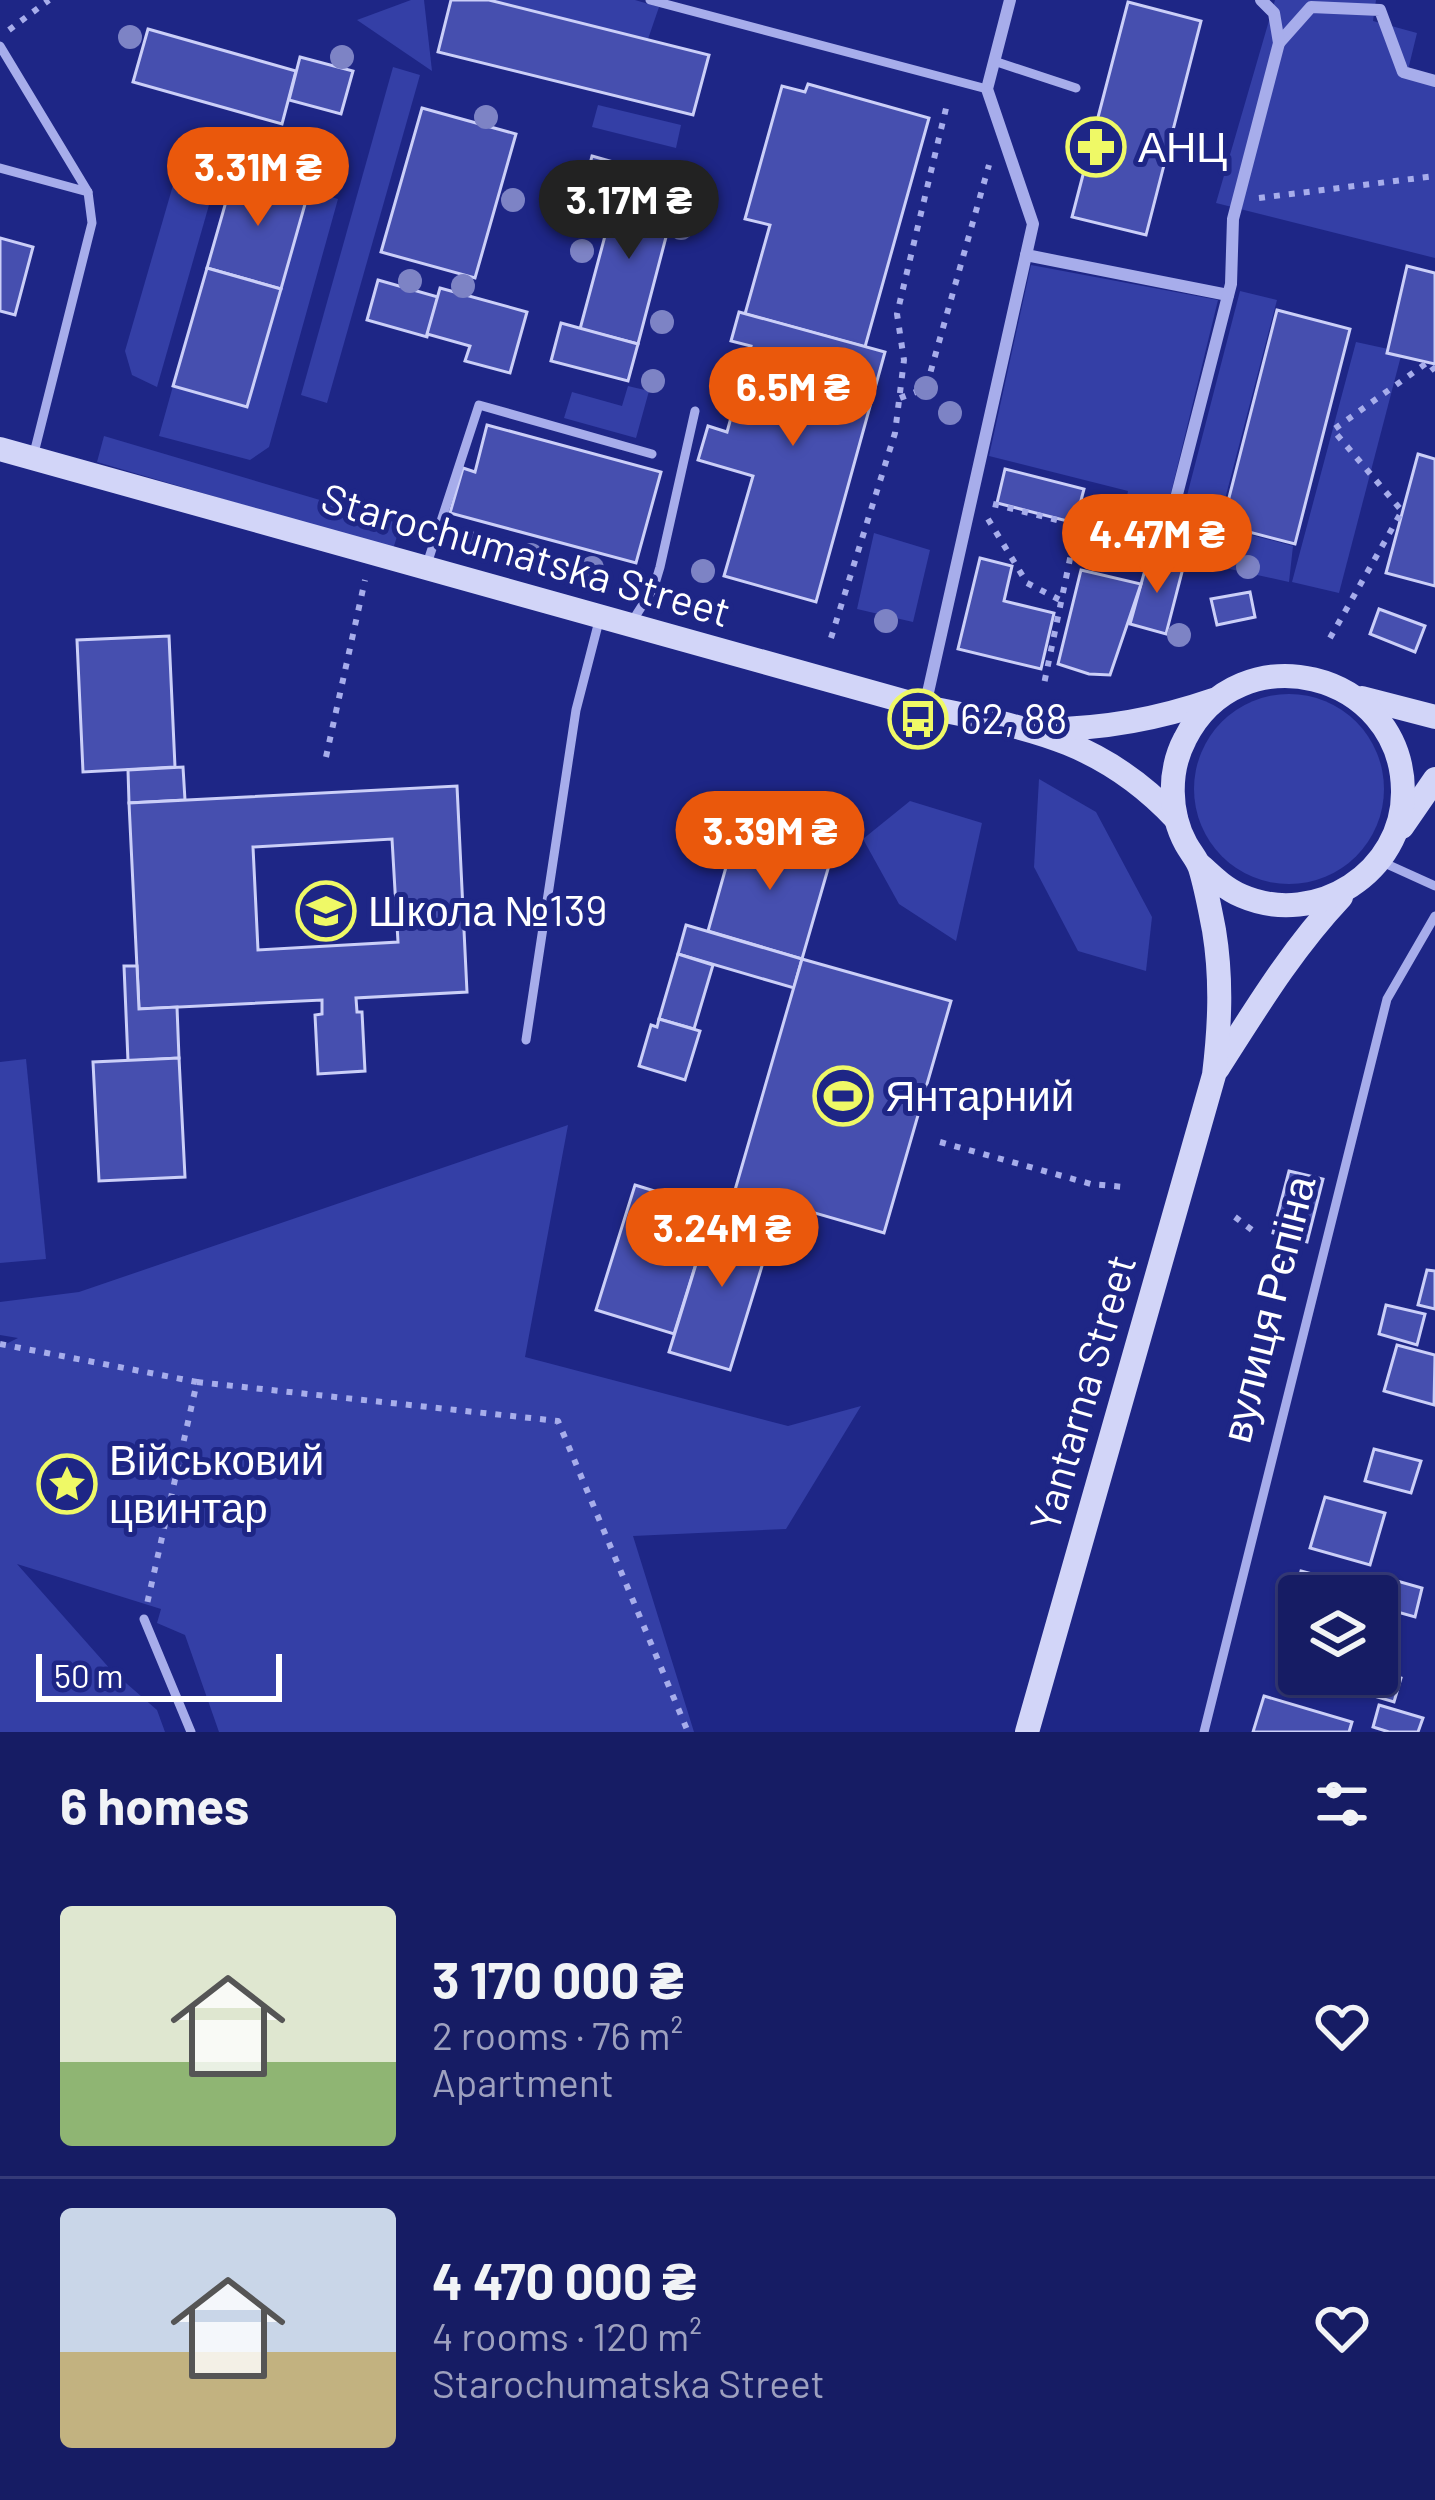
<!DOCTYPE html>
<meta charset="utf-8">
<style>
:root{--surface:#161c64;--page:#1f256a;--text:#f1f3f6;--muted:#9ea1bf;--line:#353a78;--accent:#ea580c}
body{margin:0;font-family:Barlow,sans-serif;background:var(--page);color:var(--text);height:100vh;display:flex;flex-direction:column;font-size:45px;white-space:nowrap}
*{box-sizing:border-box;margin:0}
p{font-size:39px;color:var(--muted)}
.icon{flex:none;width:66px;height:66px;fill:none;stroke:currentColor;stroke-width:2;stroke-linecap:round;stroke-linejoin:round}
.map{position:relative;height:1732px;overflow:hidden}
.panel{display:flex;flex-direction:column;background:var(--surface);flex:1}
.panel>*{flex:none}
.tools{position:absolute;left:1278px;top:1575px;display:grid;gap:24px}
.tools a{display:grid;place-items:center;width:120px;height:120px;border-radius:12px;background:var(--surface);box-shadow:0 3px 9px #0004,0 0 0 3px var(--line);font-size:60px}
.scale{position:absolute;left:36px;bottom:30px;width:246px;box-sizing:border-box;padding-left:12px;border:6px solid #fff;border-top:0;font-size:33px;line-height:42px;white-space:nowrap;color:#fff;-webkit-text-stroke:9px #1e2686;paint-order:stroke}
.price{position:absolute;translate:-50% -102px;padding:0 27px;border-radius:42px;background:var(--accent);color:#fff;font-size:39px;line-height:78px;filter:drop-shadow(0 3px 6px #0008)}
.price::after{content:'';position:absolute;left:50%;top:72px;width:36px;height:27px;margin-left:-18px;background:inherit;clip-path:polygon(0 0,100% 0,50% 100%)}
.price.current{background:#222;color:#fff}
ul{padding:0;list-style:none}
li{display:flex;align-items:center;gap:36px;height:300px;padding:0 60px}
li+li{border-top:3px solid var(--line)}
li span{display:grid;place-items:center;flex:none;width:336px;height:240px;border-radius:12px;color:#555}
li>.icon{margin-inline-start:auto}
span .icon{width:144px;height:144px;fill:#fffc;stroke-width:1}
li b{font-size:51px}
h2{display:flex;justify-content:space-between;align-items:center;height:144px;padding:0 60px;font-size:51px}
.map>svg:first-child{display:block}
.green{fill:#343fa6}
.building{fill:#464faf;stroke:#cbcff8;stroke-width:3;fill-rule:evenodd}
.lines{fill:none;stroke-linecap:round;stroke-linejoin:round}
.path{stroke:#a7adeb;stroke-width:6;stroke-dasharray:6 9;stroke-linecap:butt}
.lane{stroke:#a7adeb;stroke-width:9}
.street{stroke:#a7adeb;stroke-width:12}
.secondary{stroke:#d2d5f8;stroke-width:24}
.tree{fill:#7d83c5}
.labels{text-anchor:middle;stroke-width:10;stroke-linejoin:round;paint-order:stroke}
.poi-label{font-size:42px;fill:#fff;stroke:#1e2686;text-anchor:start}
.street-label{font-size:42px;fill:#fff;stroke:#1e2686}
</style>
<div class="map">
<svg width="1435" height="1732" viewBox="0 0 1435 1732">
<rect width="100%" height="100%" fill="#1e2686"/>
<g class="green">
<path d="M 411,0 L 424,0 L 432,71 L 357,20 Z"/>
<path d="M 489,0 L 635,0 L 659,7 L 648,39 Z"/>
<path d="M 1275,0 L 1376,0 L 1373,21 L 1417,33 L 1408,70 L 1435,79 L 1435,258 L 1216,203 Z"/>
<path d="M 393,67 L 420,75 L 327,403 L 301,395 Z"/>
<path d="M 598,105 L 681,125 L 676,148 L 592,127 Z"/>
<path d="M 187,137 L 225,149 L 157,387 L 132,375 L 125,351 Z"/>
<path d="M 309,190 L 338,199 L 269,447 L 250,460 L 159,436 L 173,386 L 247,407 Z"/>
<path d="M 1031,265 L 1218,300 L 1159,542 L 1119,535 L 1128,491 L 989,456 Z"/>
<path d="M 1240,291 L 1277,300 L 1218,526 L 1293,546 L 1289,582 L 1193,561 L 1183,511 Z"/>
<path d="M 1356,342 L 1402,352 L 1339,593 L 1292,582 Z"/>
<path d="M 628,386 L 649,391 L 636,438 L 564,418 L 572,392 L 622,406 Z"/>
<path d="M 104,436 L 401,524 L 393,549 L 97,462 Z"/>
<path d="M 874,533 L 930,550 L 913,622 L 857,609 Z"/>
<circle cx="1289" cy="789" r="95"/>
<path d="M 1039,779 L 1096,812 L 1152,917 L 1146,971 L 1078,951 L 1034,867 Z"/>
<path d="M 910,801 L 982,823 L 956,941 L 899,904 L 863,839 Z"/>
<path d="M 26,1059 L 46,1259 L 0,1263 L 0,1062 Z"/>
<path d="M 568,1125 L 525,1357 L 788,1426 L 861,1406 L 786,1529 L 633,1536 L 694,1732 L 219,1732 L 185,1635 L 157,1623 L 161,1609 L 17,1564 L 111,1670 L 157,1710 L 165,1732 L 0,1732 L 0,1347 L 18,1338 L 0,1335 L 0,1302 L 79,1292 Z"/>
</g>
<g class="building">
<path d="M 451,0 L 489,0 L 709,55 L 693,115 L 438,52 Z"/>
<path d="M 1128,2 L 1201,21 L 1146,235 L 1072,217 Z"/>
<path d="M 148,29 L 296,71 L 282,124 L 133,82 Z"/>
<path d="M 300,57 L 353,71 L 341,114 L 289,100 Z"/>
<path d="M 808,84 L 929,118 L 865,347 L 745,314 L 770,225 L 745,219 L 782,86 L 805,92 Z"/>
<path d="M 422,108 L 516,134 L 475,278 L 381,252 Z"/>
<path d="M 592,156 L 624,165 L 609,221 L 578,212 Z"/>
<path d="M 235,170 L 309,190 L 281,289 L 207,268 Z"/>
<path d="M 620,180 L 677,195 L 638,344 L 580,329 Z"/>
<path d="M 0,238 L 33,247 L 15,315 L 0,311 Z"/>
<path d="M 1407,266 L 1435,273 L 1435,364 L 1387,353 Z"/>
<path d="M 207,268 L 281,289 L 247,407 L 173,386 Z"/>
<path d="M 378,280 L 438,297 L 427,337 L 367,320 Z"/>
<path d="M 440,288 L 527,312 L 510,373 L 465,361 L 470,346 L 427,334 Z"/>
<path d="M 1277,310 L 1350,329 L 1295,544 L 1222,525 Z"/>
<path d="M 739,312 L 885,352 L 816,602 L 724,576 L 753,476 L 698,460 L 708,426 L 727,432 L 751,346 L 731,341 Z"/>
<path d="M 561,323 L 638,344 L 628,381 L 551,361 Z"/>
<path d="M 487,425 L 661,472 L 636,563 L 450,513 L 463,468 L 475,472 Z"/>
<path d="M 1418,454 L 1435,459 L 1435,586 L 1386,573 Z"/>
<path d="M 1005,469 L 1084,489 L 1075,523 L 997,503 Z"/>
<path d="M 980,558 L 1012,566 L 1004,601 L 1054,613 L 1041,669 L 958,649 Z"/>
<path d="M 1148,559 L 1183,568 L 1166,634 L 1130,624 Z"/>
<path d="M 1081,570 L 1141,584 L 1110,675 L 1089,674 L 1058,664 Z"/>
<path d="M 1250,592 L 1255,617 L 1217,625 L 1211,599 Z"/>
<path d="M 1379,609 L 1425,626 L 1415,652 L 1370,634 Z"/>
<path d="M 169,636 L 175,767 L 83,772 L 77,640 Z"/>
<path d="M 183,767 L 185,800 L 129,803 L 128,770 Z"/>
<path d="M 457,786 L 467,992 L 356,998 L 357,1012 L 362,1012 L 365,1071 L 318,1074 L 315,1015 L 322,1014 L 322,1000 L 139,1009 L 129,803 ZM 392,839 L 398,942 L 258,950 L 253,847 Z"/>
<path d="M 737,828 L 832,855 L 802,959 L 708,931 Z"/>
<path d="M 686,925 L 802,959 L 794,988 L 678,954 Z"/>
<path d="M 678,954 L 713,965 L 694,1029 L 659,1019 Z"/>
<path d="M 802,959 L 951,1001 L 884,1233 L 735,1190 Z"/>
<path d="M 124,966 L 137,966 L 139,1009 L 177,1007 L 179,1058 L 128,1061 Z"/>
<path d="M 659,1019 L 700,1031 L 685,1080 L 639,1066 L 651,1025 L 657,1027 Z"/>
<path d="M 179,1058 L 185,1177 L 99,1181 L 93,1062 Z"/>
<path d="M 1289,1171 L 1323,1179 L 1307,1242 L 1273,1233 Z"/>
<path d="M 635,1185 L 713,1209 L 674,1334 L 596,1310 Z"/>
<path d="M 713,1209 L 774,1227 L 730,1370 L 669,1352 Z"/>
<path d="M 1427,1270 L 1435,1271 L 1435,1309 L 1418,1305 Z"/>
<path d="M 1386,1305 L 1425,1314 L 1417,1345 L 1379,1334 Z"/>
<path d="M 1397,1345 L 1435,1355 L 1434,1405 L 1384,1391 Z"/>
<path d="M 1374,1449 L 1421,1461 L 1411,1493 L 1365,1481 Z"/>
<path d="M 1325,1497 L 1385,1513 L 1370,1565 L 1310,1548 Z"/>
<path d="M 1301,1571 L 1331,1579 L 1327,1596 L 1296,1590 Z"/>
<path d="M 1390,1579 L 1422,1588 L 1415,1617 L 1383,1608 Z"/>
<path d="M 1377,1670 L 1401,1678 L 1394,1702 L 1357,1691 L 1362,1674 L 1377,1674 Z"/>
<path d="M 1264,1696 L 1352,1722 L 1349,1732 L 1253,1732 Z"/>
<path d="M 1379,1705 L 1423,1718 L 1418,1732 L 1389,1732 L 1373,1727 Z"/>
</g>
<g class="lines">
<g class="path">
<path d="M 9,30 L 49,0"/>
<path d="M 1259,198 L 1435,176"/>
<path d="M 900,398 L 926,388 L 989,165"/>
<path d="M 993,504 L 1077,525 L 1043,689"/>
<path d="M 988,519 L 1027,583 L 1060,600"/>
<path d="M 831,638 L 895,433 L 904,360 L 897,314 L 948,100"/>
<path d="M 1330,638 L 1402,511 L 1333,430 L 1428,362 L 1435,371"/>
<path d="M 326,757 L 365,580"/>
<path d="M 940,1142 L 1091,1184 L 1124,1187"/>
<path d="M 1235,1217 L 1252,1230"/>
<path d="M 0,1344 L 197,1382 L 147,1604"/>
<path d="M 197,1382 L 558,1421 L 688,1732"/>
</g>
<g class="lane">
<path d="M 650,0 L 987,89"/>
<path d="M 0,46 L 88,192"/>
<path d="M 994,61 L 1076,88"/>
<path d="M 0,168 L 88,192 L 92,223 L 33,457"/>
<path d="M 426,567 L 479,405 L 652,454"/>
<path d="M 633,620 L 654,587 L 660,567 L 695,411"/>
<path d="M 1380,861 L 1435,886"/>
<path d="M 526,1040 L 576,710 L 599,621"/>
<path d="M 144,1619 L 191,1732"/>
<path d="M 1204,1732 L 1387,999 L 1435,916"/>
</g>
<g class="street">
<path d="M 1279,43 L 1311,7 L 1380,10 L 1403,72 L 1435,81"/>
<path d="M 1026,255 L 1228,295"/>
<path d="M 1163,549 L 1231,284 L 1233,219 L 1279,43 L 1274,13 L 1261,0"/>
<path d="M 925,706 L 1033,224 L 987,89 L 1010,0"/>
</g>
<g class="secondary">
<path d="M 0,449 L 925,707 C 1028,728 1101,739 1176,819"/>
<path d="M 1362,698 L 1435,717"/>
<path d="M 1047,729 C 1105,729 1158,719 1213,700"/>
<path d="M 1402,827 L 1435,779"/>
<path d="M 1218,1068 C 1257,1007 1292,949 1341,897"/>
<path d="M 1027,1732 L 1214,1075 C 1220,1025 1222,979 1214,930 C 1210,910 1206,887 1200,868 C 1197,859 1191,853 1186,844 C 1169,813 1168,771 1185,739 C 1239,631 1402,671 1403,791 C 1404,872 1316,928 1242,896 C 1225,889 1212,876 1199,864"/>
</g>
</g>
<g class="tree">
<circle cx="130" cy="37" r="12"/>
<circle cx="342" cy="57" r="12"/>
<circle cx="486" cy="117" r="12"/>
<circle cx="513" cy="200" r="12"/>
<circle cx="681" cy="228" r="12"/>
<circle cx="582" cy="251" r="12"/>
<circle cx="410" cy="281" r="12"/>
<circle cx="463" cy="286" r="12"/>
<circle cx="662" cy="322" r="12"/>
<circle cx="653" cy="381" r="12"/>
<circle cx="926" cy="388" r="12"/>
<circle cx="950" cy="413" r="12"/>
<circle cx="470" cy="543" r="12"/>
<circle cx="531" cy="555" r="12"/>
<circle cx="1248" cy="567" r="12"/>
<circle cx="592" cy="568" r="12"/>
<circle cx="703" cy="571" r="12"/>
<circle cx="886" cy="621" r="12"/>
<circle cx="1179" cy="635" r="12"/>
</g>
<defs>
<g id="pharmacy-ring" transform="scale(3)"><circle r="9.5" fill="#1e2686" stroke="#eff966" stroke-width="1.5"/><path d="M-2-6h4v4h4v4h-4v4h-4v-4h-4v-4h4Z" fill="#eff966"/></g>
<g id="bus-ring" transform="scale(3)"><circle r="9.5" fill="#1e2686" stroke="#eff966" stroke-width="1.5"/><path d="M-5-6H5V4H4V6H2V4H-2V6H-4V4H-5ZM-3.5-4V0h7V-4ZM-3.5 1.2v1.5H-2V1.2ZM2 1.2v1.5H3.5V1.2Z" fill="#eff966"/></g>
<g id="school-ring" transform="scale(3)"><circle r="9.5" fill="#1e2686" stroke="#eff966" stroke-width="1.5"/><path d="M0-5L7-2L0 1L-7-2ZM-4 1L0 2.5L4 1V4Q0 6-4 4Z" fill="#eff966"/></g>
<g id="stadium-ring" transform="scale(3)"><circle r="9.5" fill="#1e2686" stroke="#eff966" stroke-width="1.5"/><path d="M0-5a6.5 5 0 1 0 0 10a6.5 5 0 1 0 0-10ZM-3.5-1.8h7v3.6h-7Z" fill="#eff966"/></g>
<g id="sight-ring" transform="scale(3)"><circle r="9.5" fill="#1e2686" stroke="#eff966" stroke-width="1.5"/><path d="M0-6L1.8-2.2L6-1.7L2.9 1.2L3.7 5.4L0 3.3L-3.7 5.4L-2.9 1.2L-6-1.7L-1.8-2.2Z" fill="#eff966"/></g>
</defs>
<g fill-rule="evenodd">
<use href="#pharmacy-ring" x="1096" y="147"/>
<use href="#bus-ring" x="918" y="719"/>
<use href="#school-ring" x="326" y="911"/>
<use href="#stadium-ring" x="843" y="1096"/>
<use href="#sight-ring" x="67" y="1484"/>
</g>
<g class="labels">
<g class="poi-label">
<text x="1138" y="162">АНЦ</text>
<text x="960" y="734">62, 88</text>
<text x="368" y="926">Школа №139</text>
<text x="885" y="1111">Янтарний</text>
<text x="109" y="1475">Військовий<tspan x="109" dy="48">цвинтар</tspan></text>
</g>
<g class="street-label">
<text transform="translate(526 555) rotate(16)" y="15">Starochumatska Street</text>
<text transform="translate(1268 1309) rotate(-76)" y="15">вулиця Рєпіна</text>
<text transform="translate(1083 1393) rotate(-74)" y="15">Yantarna Street</text>
</g>
</g>
</svg>
<div class="tools">
<a><svg class="icon" aria-label="layers" viewBox="0 0 24 24"><path d="M12 4l9 5-9 5-9-5zM3 14l9 5 9-5"/></svg></a>
</div>
<div class="scale">50 m</div>
<b class="price" style="left:258px;top:229px">3.31M ₴</b>
<b class="price current" style="left:629px;top:262px">3.17M ₴</b>
<b class="price" style="left:793px;top:449px">6.5M ₴</b>
<b class="price" style="left:1157px;top:596px">4.47M ₴</b>
<b class="price" style="left:770px;top:893px">3.39M ₴</b>
<b class="price" style="left:722px;top:1290px">3.24M ₴</b>
</div>
<section class="panel">
<h2>6 homes<svg class="icon" aria-label="filters" viewBox="0 0 24 24"><path d="M4 7h16M4 17h16"/><circle cx="9" cy="7" r="2"/><circle cx="15" cy="17" r="2"/></svg></h2>
<ul>
<li><span style="background:linear-gradient(#dfe7d0 65%,#8fb573 0)"><svg class="icon" aria-label="home" viewBox="0 0 24 24"><path d="M3 11l9-7 9 7M6 9v11h12V9"/></svg></span><div><b>3 170 000 ₴</b><p>2 rooms · 76 m²</p><p>Apartment</p></div><svg class="icon" aria-label="heart" viewBox="0 0 24 24"><path d="M12 20l-8-8c-3-5 5-10 8-4 3-6 11-1 8 4z"/></svg></li>
<li><span style="background:linear-gradient(#c9d6e8 60%,#c2b280 0)"><svg class="icon" aria-label="home" viewBox="0 0 24 24"><path d="M3 11l9-7 9 7M6 9v11h12V9"/></svg></span><div><b>4 470 000 ₴</b><p>4 rooms · 120 m²</p><p>Starochumatska Street</p></div><svg class="icon" aria-label="heart" viewBox="0 0 24 24"><path d="M12 20l-8-8c-3-5 5-10 8-4 3-6 11-1 8 4z"/></svg></li>
</ul>
</section>
